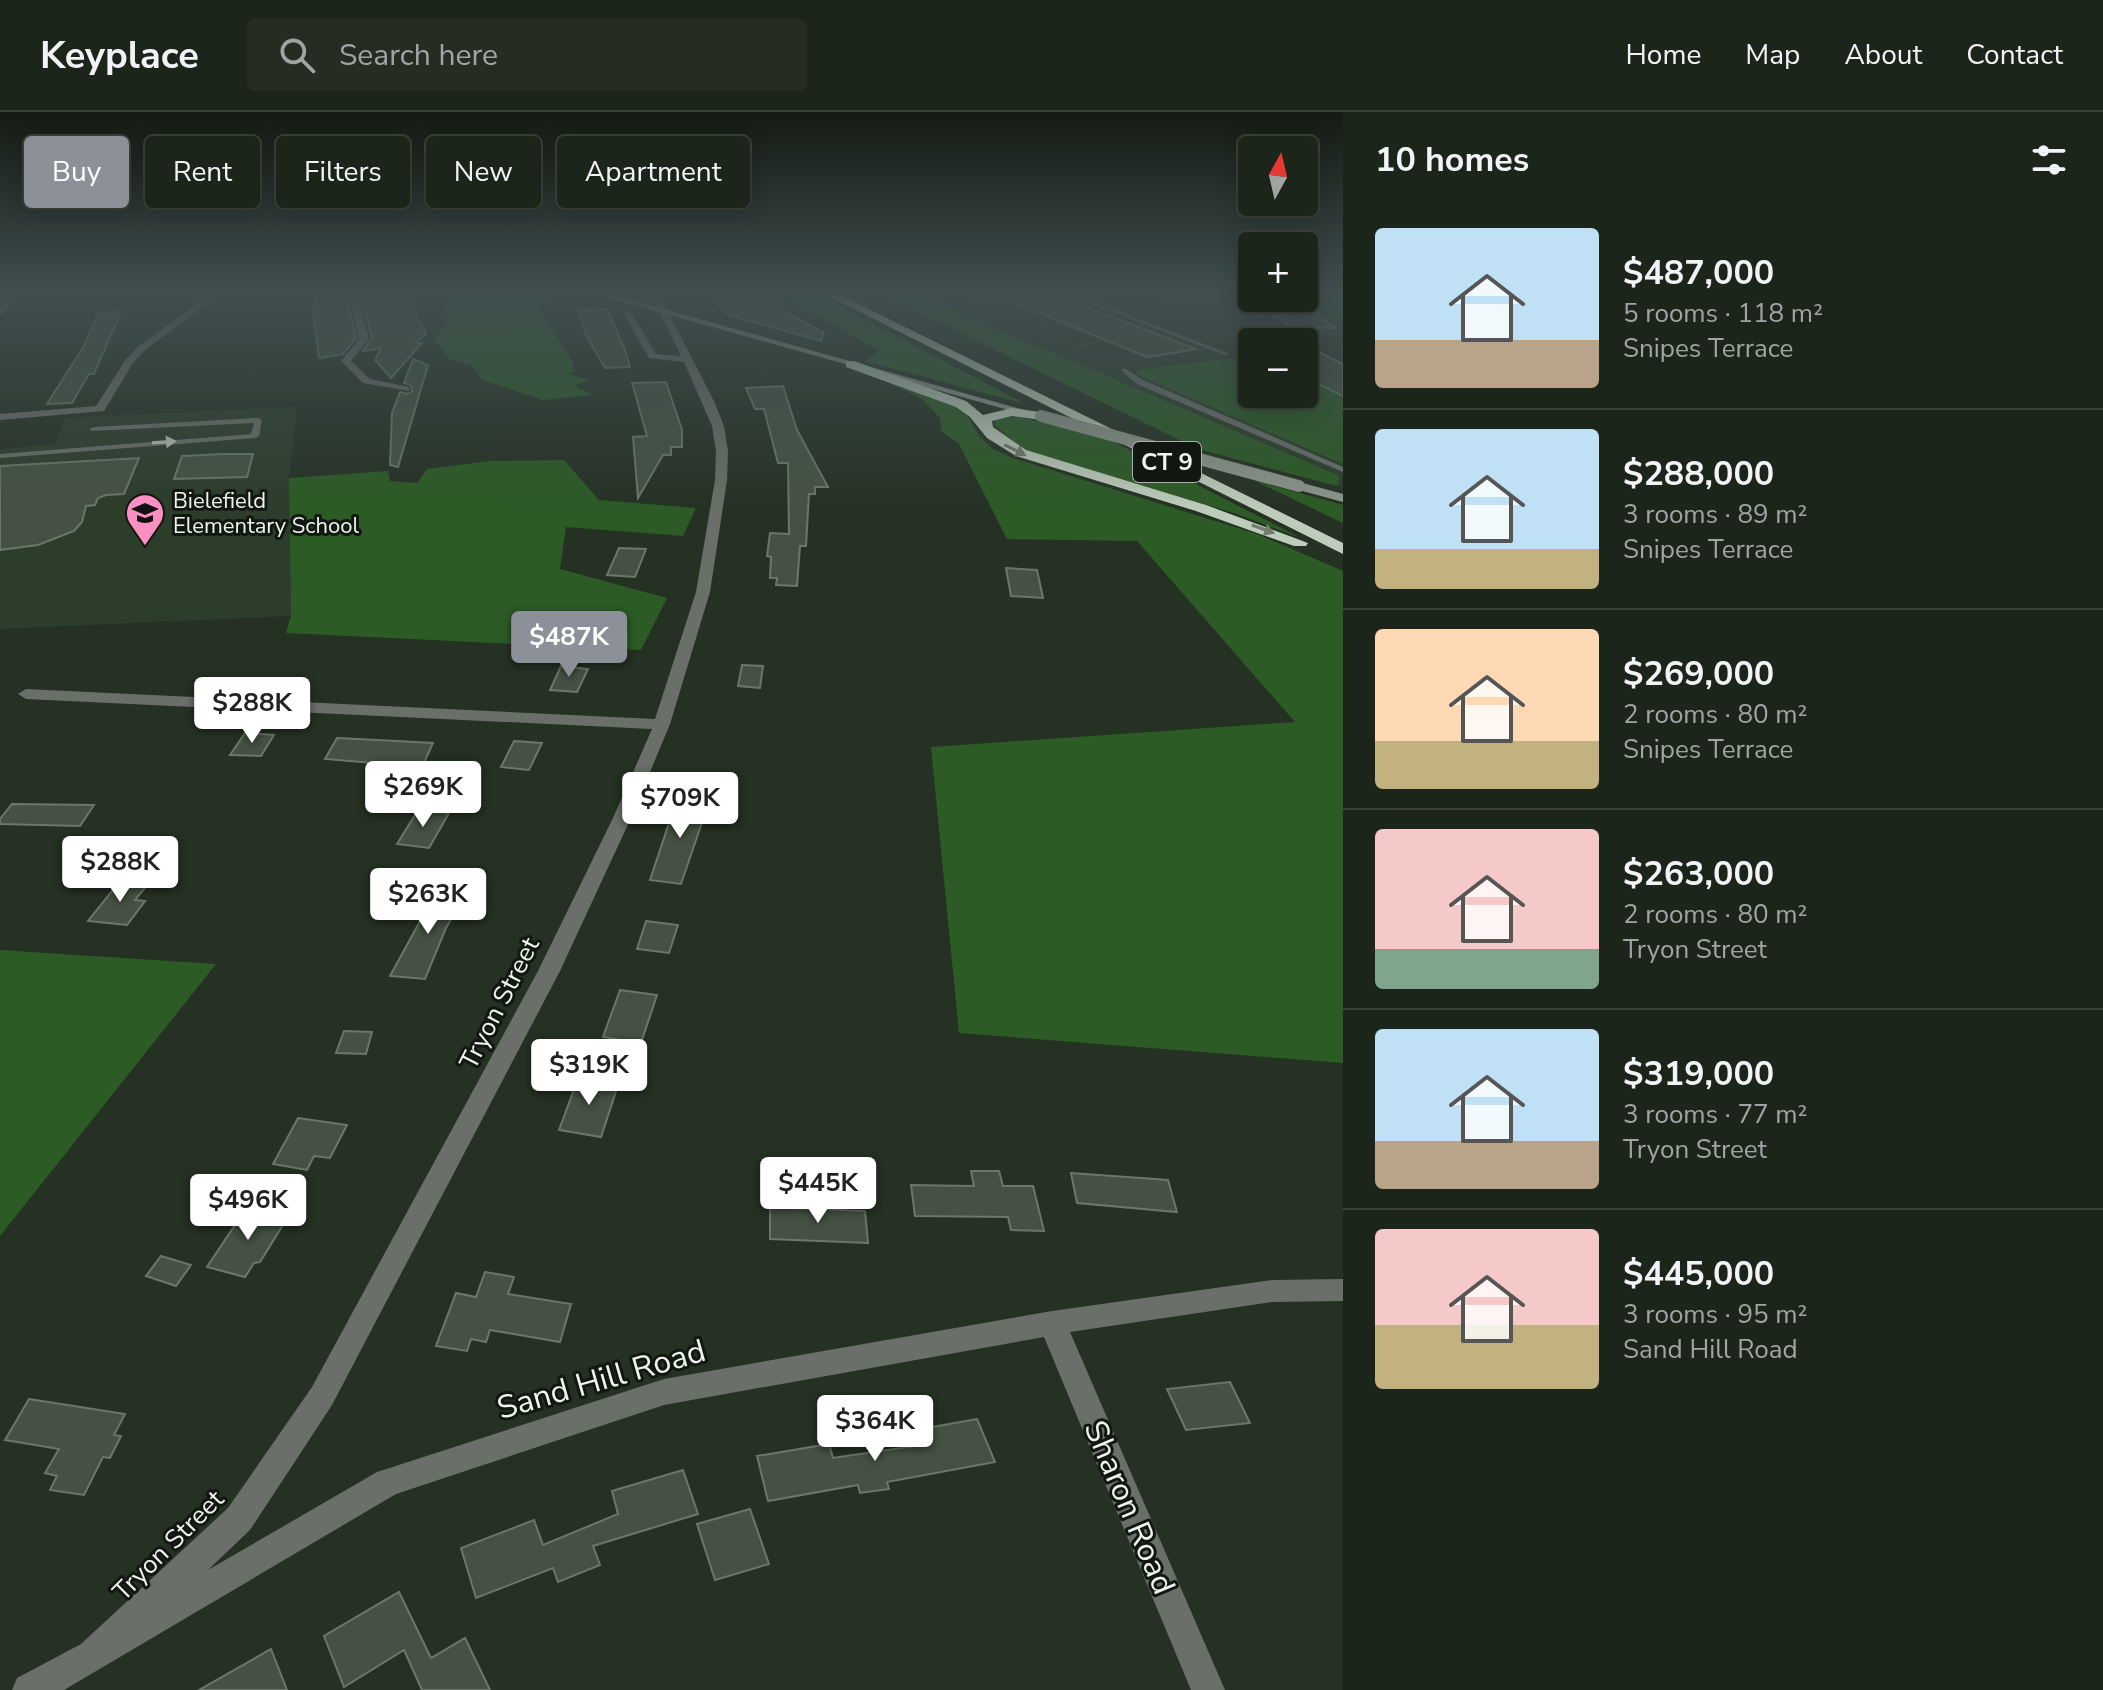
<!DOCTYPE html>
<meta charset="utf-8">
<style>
:root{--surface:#1c251a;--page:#252d23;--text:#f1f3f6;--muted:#a0a5a2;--line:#3a4239;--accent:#8c9099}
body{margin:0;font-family:"Nunito Sans",sans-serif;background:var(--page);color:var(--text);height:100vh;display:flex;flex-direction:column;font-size:30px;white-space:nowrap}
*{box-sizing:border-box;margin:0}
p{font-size:26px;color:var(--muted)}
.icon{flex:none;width:44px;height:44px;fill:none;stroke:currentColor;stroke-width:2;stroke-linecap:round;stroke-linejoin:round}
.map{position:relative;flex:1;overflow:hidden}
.side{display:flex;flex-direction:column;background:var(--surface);width:760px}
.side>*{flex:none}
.banner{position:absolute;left:24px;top:24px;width:760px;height:72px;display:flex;gap:16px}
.needle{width:52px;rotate:8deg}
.buttons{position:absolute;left:1238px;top:24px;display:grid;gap:16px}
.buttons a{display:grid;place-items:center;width:80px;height:80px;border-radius:8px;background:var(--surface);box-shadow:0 4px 20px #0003,0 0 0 2px var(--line);font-size:40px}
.price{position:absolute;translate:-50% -68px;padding:0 18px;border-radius:8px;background:#fff;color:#222;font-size:26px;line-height:52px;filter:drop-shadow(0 2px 4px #0008)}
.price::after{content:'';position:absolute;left:50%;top:48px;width:24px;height:18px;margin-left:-12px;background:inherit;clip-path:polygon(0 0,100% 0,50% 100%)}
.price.current{background:var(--accent);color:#fff}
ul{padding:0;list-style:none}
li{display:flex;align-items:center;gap:24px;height:200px;padding:0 32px}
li+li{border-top:2px solid var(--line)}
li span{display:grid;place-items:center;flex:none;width:224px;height:160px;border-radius:8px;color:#555}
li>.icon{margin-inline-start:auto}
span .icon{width:96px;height:96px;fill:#fffc;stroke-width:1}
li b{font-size:34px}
h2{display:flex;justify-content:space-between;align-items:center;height:96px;padding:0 32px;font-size:34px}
.tag{padding:0 28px;border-radius:8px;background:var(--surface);box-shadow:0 4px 20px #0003,0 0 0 2px var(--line);font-size:28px;line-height:72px}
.tag.current{background:var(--accent);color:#fff}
header{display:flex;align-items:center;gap:48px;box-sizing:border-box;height:112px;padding:0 40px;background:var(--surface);border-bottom:2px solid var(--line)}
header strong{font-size:38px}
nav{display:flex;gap:44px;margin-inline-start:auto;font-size:28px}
.search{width:560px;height:72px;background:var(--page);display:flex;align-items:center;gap:20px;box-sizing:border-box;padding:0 28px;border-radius:8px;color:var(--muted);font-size:30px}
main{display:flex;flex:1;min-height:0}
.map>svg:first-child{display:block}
.built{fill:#2d3d2b;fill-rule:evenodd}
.green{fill:#2c5b25}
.building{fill:#455243;stroke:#6a7868;stroke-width:2}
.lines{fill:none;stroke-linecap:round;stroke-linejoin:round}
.path{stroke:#707b6f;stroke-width:2;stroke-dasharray:1 3;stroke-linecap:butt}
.service{fill:#6a7069;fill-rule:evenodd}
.minor{fill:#6a7069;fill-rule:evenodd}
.secondary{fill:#8c968a;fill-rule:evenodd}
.motorway{fill:#becdbb;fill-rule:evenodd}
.secondary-bridge{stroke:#8c968a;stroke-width:12}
.oneway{fill:#b9c0b8}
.oneway2{fill:#717b6e}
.labels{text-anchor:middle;stroke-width:6;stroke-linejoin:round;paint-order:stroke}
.far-poi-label{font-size:22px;fill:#edf5ec;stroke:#121711;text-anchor:start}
.shield{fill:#121711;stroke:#abb2aa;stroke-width:2}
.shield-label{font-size:24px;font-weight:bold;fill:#edf5ec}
.street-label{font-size:26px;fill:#edf5ec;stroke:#121711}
.near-street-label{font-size:32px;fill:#edf5ec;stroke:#121711}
</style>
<header>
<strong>Keyplace</strong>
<div class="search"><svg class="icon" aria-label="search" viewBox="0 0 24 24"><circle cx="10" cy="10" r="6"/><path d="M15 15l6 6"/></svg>Search here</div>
<nav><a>Home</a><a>Map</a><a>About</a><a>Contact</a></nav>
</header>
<main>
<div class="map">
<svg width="1343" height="1578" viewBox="0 0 1343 1578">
<rect width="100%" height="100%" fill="#253123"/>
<g class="built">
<path d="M 907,178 L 1252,178 L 1252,186 L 1304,184 L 1343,211 L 1343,376 L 1337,374 L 1340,364 ZM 1252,230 L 1304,230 L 1304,282 L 1252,282 Z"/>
<path d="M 297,295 L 289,367 L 291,504 L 0,517 L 0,337 L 55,332 L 65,306 Z"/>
</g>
<g class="green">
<path d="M 448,178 L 463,178 L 482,185 L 521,182 L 553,186 L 552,189 L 539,190 C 545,219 568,230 575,258 L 569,262 L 588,268 L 575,274 L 594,283 L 542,288 L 499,273 L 482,268 L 473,254 L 449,247 L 434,227 L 447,209 L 442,190 L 455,187 L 447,183 L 455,181 Z"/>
<path d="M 773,178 L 809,178 L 1025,292 L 865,249 L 879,239 Z"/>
<path d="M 873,178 L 907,178 L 1340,364 L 1337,374 L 1198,337 Z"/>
<path d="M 1304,178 L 1343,178 L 1343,211 L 1304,184 Z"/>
<path d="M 1247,244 L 1252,246 L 1252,282 L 1304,282 L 1304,265 L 1343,284 L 1343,352 L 1136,262 L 1137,258 Z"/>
<path d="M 889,271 L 957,295 L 967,303 L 980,325 L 993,337 L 1013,346 L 1257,422 L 1343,459 L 1343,951 L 959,921 L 931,635 L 1295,610 L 1137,429 L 1007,427 L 959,332 L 941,319 L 940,306 L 922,287 Z"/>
<path d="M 1017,304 L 1112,329 L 1301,426 L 1237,402 L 1024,338 L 994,313 L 996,307 Z"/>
<path d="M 564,348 L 599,388 L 696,396 L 683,424 L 566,415 L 560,457 L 667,486 L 641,538 L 286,521 L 291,504 L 289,366 L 388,359 L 390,369 L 417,371 L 427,357 L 490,349 Z"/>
<path d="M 1253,368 L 1343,393 L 1343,411 Z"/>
<path d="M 0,838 L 216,852 L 0,1124 Z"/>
</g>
<g class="building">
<path d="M 373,178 L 404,178 L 426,222 L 416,231 L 422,231 L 391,266 L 375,248 L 381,236 L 363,239 L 372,226 L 360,181 L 374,181 Z"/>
<path d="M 984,178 L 1042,178 L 1196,237 L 1147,245 Z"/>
<path d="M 749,179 L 754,185 L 770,184 L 785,200 L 824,221 L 821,229 L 729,203 L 706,181 Z"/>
<path d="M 346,182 L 356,226 L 343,242 L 319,246 L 312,193 L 317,193 L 316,184 Z"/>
<path d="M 1253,186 L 1295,186 L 1336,216 L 1290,215 Z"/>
<path d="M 607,197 L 624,235 L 630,255 L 605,256 L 586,223 L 578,198 Z"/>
<path d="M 121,200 L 94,262 L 89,262 L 72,291 L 47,292 L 84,234 L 98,201 Z"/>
<path d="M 1304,233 L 1343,252 L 1343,284 L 1304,265 Z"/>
<path d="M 413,247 L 428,253 L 398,355 L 390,353 L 392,301 L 400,280 L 408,282 L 412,279 L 411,273 L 404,271 Z"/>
<path d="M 666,270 L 682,318 L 682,335 L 671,335 L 671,343 L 663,343 L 638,386 L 633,325 L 647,324 L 632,271 Z"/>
<path d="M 783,274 L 797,318 L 828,375 L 815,375 L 815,382 L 809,382 L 806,434 L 800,434 L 797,474 L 776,473 L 777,466 L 770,466 L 771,445 L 767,444 L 770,421 L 789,422 L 788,351 L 778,351 L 764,297 L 755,297 L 746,276 Z"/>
<path d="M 224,342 L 253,342 L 247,365 L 174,367 L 182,344 Z"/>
<path d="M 139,346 L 124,382 L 106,383 L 98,386 L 95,393 L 86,394 L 82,410 L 74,419 L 38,433 L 0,438 L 0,354 Z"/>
<path d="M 619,436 L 646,437 L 635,465 L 607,463 Z"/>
<path d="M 1006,456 L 1037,458 L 1043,486 L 1011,484 Z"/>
<path d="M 742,553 L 763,554 L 760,576 L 738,574 Z"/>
<path d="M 561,554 L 588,557 L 577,580 L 550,578 Z"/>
<path d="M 245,621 L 274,623 L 261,644 L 230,643 Z"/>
<path d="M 337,626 L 397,629 L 433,631 L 422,655 L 325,647 Z"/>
<path d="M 514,629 L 542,631 L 529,658 L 501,655 Z"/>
<path d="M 678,684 L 710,687 L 681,772 L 650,768 Z"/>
<path d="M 12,692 L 94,693 L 80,714 L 0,712 L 0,707 Z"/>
<path d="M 418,698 L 449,701 L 429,736 L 397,732 Z"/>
<path d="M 120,769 L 148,772 L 135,788 L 145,789 L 127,813 L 88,809 Z"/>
<path d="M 437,778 L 466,781 L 446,816 L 425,867 L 390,864 Z"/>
<path d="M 646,809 L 678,813 L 669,841 L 637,837 Z"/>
<path d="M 620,878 L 657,883 L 641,931 L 603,925 Z"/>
<path d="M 344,919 L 372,920 L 366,942 L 336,941 Z"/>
<path d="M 579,964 L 619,970 L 601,1025 L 559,1018 Z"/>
<path d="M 298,1006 L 347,1013 L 330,1046 L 314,1044 L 307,1058 L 273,1052 Z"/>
<path d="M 971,1059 L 999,1059 L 1003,1074 L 1033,1074 L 1044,1119 L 1011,1118 L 1008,1105 L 915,1104 L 911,1073 L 974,1074 Z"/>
<path d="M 1071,1061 L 1168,1068 L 1177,1100 L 1077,1091 Z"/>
<path d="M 247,1095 L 288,1105 L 260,1150 L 254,1151 L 245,1165 L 207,1155 Z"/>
<path d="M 770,1095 L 865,1099 L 868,1131 L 770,1127 Z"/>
<path d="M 161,1144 L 191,1153 L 176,1174 L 146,1164 Z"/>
<path d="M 485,1160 L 514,1165 L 508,1182 L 571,1192 L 560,1230 L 490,1218 L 486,1230 L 471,1227 L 467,1239 L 436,1234 L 456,1181 L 476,1185 Z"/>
<path d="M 1230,1270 L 1250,1311 L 1186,1318 L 1167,1277 Z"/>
<path d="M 29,1287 L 125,1302 L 114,1323 L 121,1324 L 110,1346 L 103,1345 L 84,1383 L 50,1378 L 57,1364 L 45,1361 L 59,1337 L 5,1328 Z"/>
<path d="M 977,1307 L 995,1350 L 887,1370 L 889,1377 L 860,1381 L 858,1373 L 768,1389 L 757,1344 L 829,1332 L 833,1346 L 915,1334 L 909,1319 Z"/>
<path d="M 683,1358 L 698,1402 L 593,1434 L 600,1453 L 558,1470 L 553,1456 L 476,1486 L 461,1436 L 534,1408 L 543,1433 L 618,1402 L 612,1379 Z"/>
<path d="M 750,1397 L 769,1452 L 715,1468 L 697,1412 Z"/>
<path d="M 399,1480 L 431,1546 L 465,1526 L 490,1578 L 422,1578 L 404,1538 L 344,1575 L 324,1524 Z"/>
<path d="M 271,1537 L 287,1578 L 199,1578 Z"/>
</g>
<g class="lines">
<g class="path">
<path d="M 980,178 L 1148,246 L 1181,240"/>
<path d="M 962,194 L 1000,189"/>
<path d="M 1145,195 L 1235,181"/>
<path d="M 1038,210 L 1080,203"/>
<path d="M 1078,233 L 1100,230"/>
</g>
<g class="service">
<path d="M 1054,178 L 1063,178 L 1230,242 L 1225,243 Z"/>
<path d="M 1122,257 L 1126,257 L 1143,268 L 1343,355 L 1343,360 L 1137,272 L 1122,259 Z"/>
<path d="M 258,306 L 262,308 L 259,324 L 255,326 L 0,346 L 0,342 L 251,322 L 254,311 L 91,319 L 90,317 L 94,315 Z"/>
</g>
<g class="minor">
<path d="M 15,178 L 24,178 L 0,204 L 0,196 Z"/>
<path d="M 216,178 L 226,178 L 145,238 L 133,251 L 104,299 L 0,308 L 0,302 L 96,294 L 126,247 L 139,234 Z"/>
<path d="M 348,178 L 356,178 L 369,227 L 351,249 L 370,267 L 409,275 L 409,279 L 363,271 L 341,249 L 359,227 Z"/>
<path d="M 649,178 L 657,178 L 714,289 L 724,314 L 728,339 L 727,368 L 710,480 L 670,612 L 631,706 L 560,859 L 332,1293 L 250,1418 L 208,1458 L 377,1360 L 664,1267 L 1052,1199 L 1272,1168 L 1343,1167 L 1343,1189 L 1272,1190 L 1070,1220 L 1225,1578 L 1191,1578 L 1044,1225 L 664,1293 L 396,1382 L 64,1578 L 12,1578 L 17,1566 L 81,1532 L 228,1396 L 312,1275 L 538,859 L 613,706 L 652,617 L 26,587 L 18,582 L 26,577 L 655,607 L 696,480 L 715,368 L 716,339 L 712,314 L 684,250 L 649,246 L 623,200 L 630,198 L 656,242 L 681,244 Z"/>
</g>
<g class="secondary">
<path d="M 581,178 L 596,178 L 1042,303 L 1033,305 Z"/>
<path d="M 1299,370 L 1343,382 L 1343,390 L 1295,377 L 1293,374 Z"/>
</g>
<g class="motorway">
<path d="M 816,178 L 830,178 L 1343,431 L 1343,442 Z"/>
<path d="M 846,249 L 854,249 L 966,289 L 983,303 L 1012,296 L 1046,301 L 1046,307 L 1041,308 L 1012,304 L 992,309 L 993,315 L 1026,338 L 1206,393 L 1308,431 L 1306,434 L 1294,434 L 1196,399 L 1016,344 L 987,326 L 970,305 L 956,295 L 846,255 Z"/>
</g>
<path class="secondary-bridge" d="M 1041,304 L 1299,374"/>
</g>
<defs><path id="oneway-solid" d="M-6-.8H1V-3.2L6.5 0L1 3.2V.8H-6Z" transform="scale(2)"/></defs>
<use class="oneway" href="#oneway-solid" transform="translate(164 330) rotate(-4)"/>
<g class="oneway2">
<use href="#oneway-solid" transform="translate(1015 338) rotate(27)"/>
<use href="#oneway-solid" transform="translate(1263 417) rotate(20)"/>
</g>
<linearGradient id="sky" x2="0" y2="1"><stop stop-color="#141b13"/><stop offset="0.45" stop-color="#404e50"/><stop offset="1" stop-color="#404e50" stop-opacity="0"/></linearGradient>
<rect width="1343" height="399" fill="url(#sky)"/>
<defs>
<g id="school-pin" transform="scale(2)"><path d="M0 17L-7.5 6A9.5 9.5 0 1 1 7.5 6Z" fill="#fc8fc2" stroke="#121711"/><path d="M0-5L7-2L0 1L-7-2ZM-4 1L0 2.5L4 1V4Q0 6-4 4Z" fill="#111"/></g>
</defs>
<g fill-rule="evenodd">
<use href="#school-pin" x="145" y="401"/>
</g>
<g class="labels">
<g class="far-poi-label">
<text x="173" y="396">Bielefield<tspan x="173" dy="25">Elementary School</tspan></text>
</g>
<rect class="shield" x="1133" y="330" width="68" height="40" rx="6"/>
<g class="shield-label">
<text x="1167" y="358">CT 9</text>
</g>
<g class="street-label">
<text transform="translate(499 891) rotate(-63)" y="9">Tryon Street</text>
<text transform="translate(168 1433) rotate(-45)" y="9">Tryon Street</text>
</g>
<g class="near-street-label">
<text transform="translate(601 1267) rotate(-16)" y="11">Sand Hill Road</text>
<text transform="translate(1130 1395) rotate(67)" y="11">Sharon Road</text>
</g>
</g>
</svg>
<div class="buttons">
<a><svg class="needle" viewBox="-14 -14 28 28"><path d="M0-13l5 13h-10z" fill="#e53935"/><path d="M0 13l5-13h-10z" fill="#a0a5a2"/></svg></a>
<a>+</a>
<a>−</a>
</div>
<b class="price current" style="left:569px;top:567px">$487K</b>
<b class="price" style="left:252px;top:633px">$288K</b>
<b class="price" style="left:423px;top:717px">$269K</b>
<b class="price" style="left:680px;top:728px">$709K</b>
<b class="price" style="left:120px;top:792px">$288K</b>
<b class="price" style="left:428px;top:824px">$263K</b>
<b class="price" style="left:589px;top:995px">$319K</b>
<b class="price" style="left:818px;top:1113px">$445K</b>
<b class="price" style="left:248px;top:1130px">$496K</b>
<b class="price" style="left:875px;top:1351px">$364K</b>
<div class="banner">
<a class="tag current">Buy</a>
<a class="tag">Rent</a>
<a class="tag">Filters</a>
<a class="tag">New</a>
<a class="tag">Apartment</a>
</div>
</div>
<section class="side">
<h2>10 homes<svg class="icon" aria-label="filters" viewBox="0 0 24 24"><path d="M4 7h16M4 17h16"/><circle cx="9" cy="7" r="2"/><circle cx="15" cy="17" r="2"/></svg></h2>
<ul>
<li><span style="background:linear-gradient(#bfe0f5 70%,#b9a48a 0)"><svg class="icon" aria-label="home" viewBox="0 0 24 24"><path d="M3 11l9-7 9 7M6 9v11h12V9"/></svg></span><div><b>$487,000</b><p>5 rooms · 118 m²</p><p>Snipes Terrace</p></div></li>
<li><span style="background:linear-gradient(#bfe0f5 75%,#c2b280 0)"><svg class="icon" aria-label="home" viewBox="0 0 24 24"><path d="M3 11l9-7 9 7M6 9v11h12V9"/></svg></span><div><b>$288,000</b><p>3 rooms · 89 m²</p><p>Snipes Terrace</p></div></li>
<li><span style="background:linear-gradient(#ffd9b3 70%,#c2b280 0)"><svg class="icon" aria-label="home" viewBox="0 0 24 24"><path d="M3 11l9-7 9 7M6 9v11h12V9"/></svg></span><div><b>$269,000</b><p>2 rooms · 80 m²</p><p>Snipes Terrace</p></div></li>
<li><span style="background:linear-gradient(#f6c9c9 75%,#7fa58c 0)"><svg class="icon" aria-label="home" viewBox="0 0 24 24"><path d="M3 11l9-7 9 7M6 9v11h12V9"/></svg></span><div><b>$263,000</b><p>2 rooms · 80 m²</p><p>Tryon Street</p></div></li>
<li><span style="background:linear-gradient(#bfe0f5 70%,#b9a48a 0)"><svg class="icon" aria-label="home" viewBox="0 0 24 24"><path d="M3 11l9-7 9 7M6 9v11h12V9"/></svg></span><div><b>$319,000</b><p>3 rooms · 77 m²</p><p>Tryon Street</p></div></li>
<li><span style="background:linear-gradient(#f6c9c9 60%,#c2b280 0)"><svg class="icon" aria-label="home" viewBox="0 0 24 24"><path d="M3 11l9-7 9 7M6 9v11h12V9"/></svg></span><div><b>$445,000</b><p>3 rooms · 95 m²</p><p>Sand Hill Road</p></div></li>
</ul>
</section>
</main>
